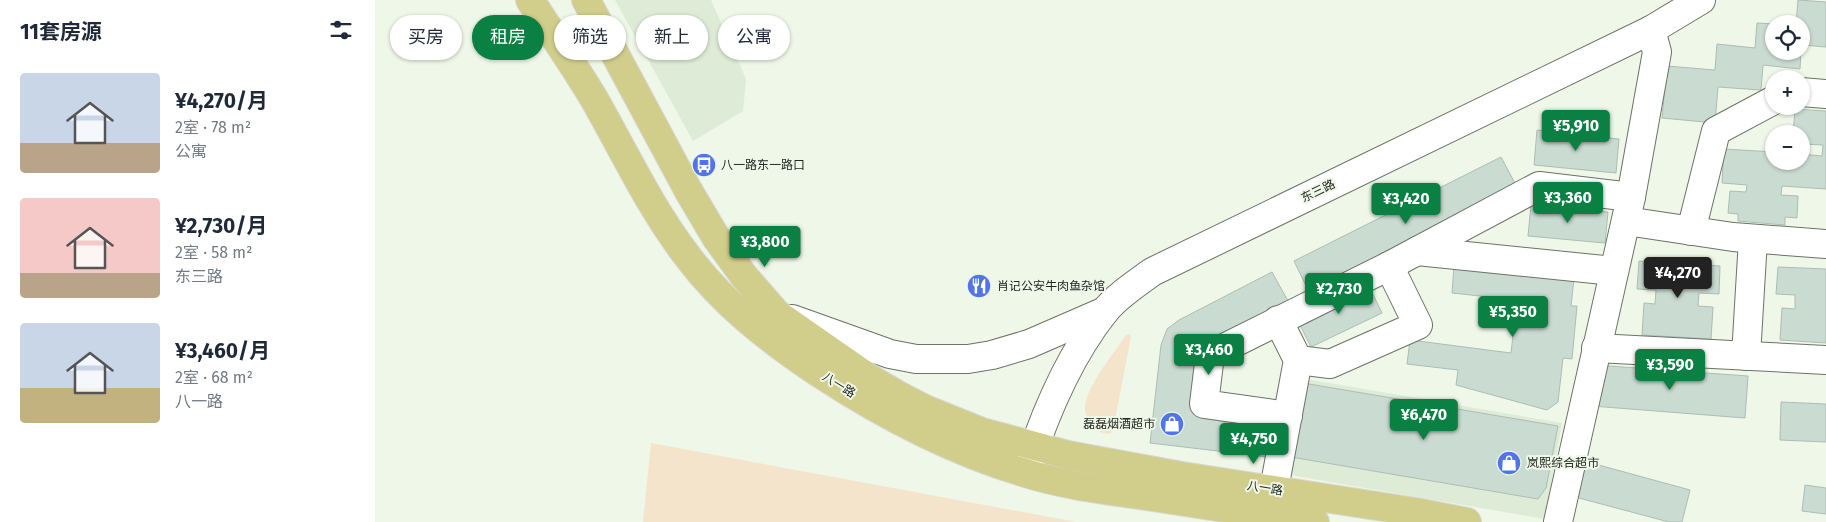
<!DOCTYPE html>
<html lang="zh">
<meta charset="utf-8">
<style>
:root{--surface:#fff;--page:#f2f2f3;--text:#1f2937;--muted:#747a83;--accent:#0b8043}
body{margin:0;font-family:"Fira Sans","Noto Sans SC",sans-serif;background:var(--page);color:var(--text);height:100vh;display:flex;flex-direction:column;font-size:19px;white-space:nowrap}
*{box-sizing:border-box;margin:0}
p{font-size:16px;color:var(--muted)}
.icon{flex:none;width:28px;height:28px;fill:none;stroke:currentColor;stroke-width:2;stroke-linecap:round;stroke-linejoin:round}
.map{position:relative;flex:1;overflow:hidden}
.panel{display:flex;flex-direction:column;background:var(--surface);width:375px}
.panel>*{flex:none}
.top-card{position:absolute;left:15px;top:15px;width:475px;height:45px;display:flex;gap:10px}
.tools{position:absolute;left:1390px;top:15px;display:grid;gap:10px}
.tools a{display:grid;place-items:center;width:45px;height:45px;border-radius:50%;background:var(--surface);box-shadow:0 1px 4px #0004;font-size:25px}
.price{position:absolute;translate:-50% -42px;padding:0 11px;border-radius:5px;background:var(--accent);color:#fff;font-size:16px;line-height:32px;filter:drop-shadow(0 1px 2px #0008)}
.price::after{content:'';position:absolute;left:50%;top:30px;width:15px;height:11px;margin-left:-8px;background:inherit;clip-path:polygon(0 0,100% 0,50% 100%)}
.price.selected{background:#222;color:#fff}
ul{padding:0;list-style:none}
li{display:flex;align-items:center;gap:15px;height:125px;padding:0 20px}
li span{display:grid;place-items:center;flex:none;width:140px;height:100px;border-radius:5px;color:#555}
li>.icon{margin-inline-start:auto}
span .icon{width:60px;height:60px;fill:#fffc;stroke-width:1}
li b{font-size:21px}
h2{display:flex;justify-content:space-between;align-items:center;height:60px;padding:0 20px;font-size:21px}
.tag{padding:0 18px;border-radius:22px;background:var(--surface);box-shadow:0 1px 4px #0004;font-size:18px;line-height:45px}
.tag.selected{background:var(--accent);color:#fff}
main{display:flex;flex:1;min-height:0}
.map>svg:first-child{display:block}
.built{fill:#deebd6}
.green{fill:#f4e4cb}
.building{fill:#cadbd1;stroke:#adbdb3}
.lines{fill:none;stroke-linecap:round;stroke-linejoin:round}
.minor-casing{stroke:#6b7366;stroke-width:30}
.major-casing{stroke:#d8d8d7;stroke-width:30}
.minor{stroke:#fff;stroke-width:28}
.major{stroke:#d1cd8a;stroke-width:28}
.labels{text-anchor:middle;stroke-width:4;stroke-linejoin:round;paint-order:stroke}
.poi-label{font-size:12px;fill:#242722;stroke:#eef7e8;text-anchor:start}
.street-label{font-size:12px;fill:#242722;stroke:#eef7e8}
</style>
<main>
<section class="panel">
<h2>11套房源<svg class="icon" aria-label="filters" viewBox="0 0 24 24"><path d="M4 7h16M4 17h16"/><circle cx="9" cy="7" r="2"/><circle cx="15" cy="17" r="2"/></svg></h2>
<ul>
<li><span style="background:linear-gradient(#c9d6e8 70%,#b9a48a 0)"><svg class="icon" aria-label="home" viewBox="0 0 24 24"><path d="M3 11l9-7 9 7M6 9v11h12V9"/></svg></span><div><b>¥4,270/月</b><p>2室 · 78 m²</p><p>公寓</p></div></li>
<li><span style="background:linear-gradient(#f6c9c9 75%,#b9a48a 0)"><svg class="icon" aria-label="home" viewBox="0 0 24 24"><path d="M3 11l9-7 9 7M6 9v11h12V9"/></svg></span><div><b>¥2,730/月</b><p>2室 · 58 m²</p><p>东三路</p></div></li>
<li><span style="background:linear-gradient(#c9d6e8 65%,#c2b280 0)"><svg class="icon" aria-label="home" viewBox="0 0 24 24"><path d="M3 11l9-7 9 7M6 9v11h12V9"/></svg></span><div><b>¥3,460/月</b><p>2室 · 68 m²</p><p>八一路</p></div></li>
</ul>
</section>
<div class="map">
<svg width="1451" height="522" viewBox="0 0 1451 522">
<rect width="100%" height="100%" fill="#eef7e8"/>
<g class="built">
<path d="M 240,0 L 336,0 L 371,79 L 368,111 L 318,141 Z"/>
<path d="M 925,378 L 1187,423 L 1170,519 L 909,474 Z"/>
</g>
<g class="green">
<path d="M 755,334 L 756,337 L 738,430 L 735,434 C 726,434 722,430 716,423 C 713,418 710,415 710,409 C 709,389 740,352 751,335 Z"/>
<path d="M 276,443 L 701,522 L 268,522 Z"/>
</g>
<g class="building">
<path d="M 1423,0 L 1451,2 L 1451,47 L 1427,45 L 1426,50 L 1426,24 L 1421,24 Z"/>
<path d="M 1382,23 L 1399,24 L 1399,51 L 1426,51 L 1425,69 L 1388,65 L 1386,90 L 1343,87 L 1340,123 L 1287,118 L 1292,66 L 1340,70 L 1342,44 L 1380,48 Z"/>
<path d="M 1420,109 L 1451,111 L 1451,189 L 1407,186 L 1406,195 L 1423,196 L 1422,218 L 1410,217 L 1410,225 L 1363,221 L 1363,214 L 1353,213 L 1355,191 L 1371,192 L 1372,185 L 1347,183 L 1349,149 L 1399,152 L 1399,161 L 1426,161 L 1426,154 L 1447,156 L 1448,145 L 1426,144 L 1426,134 L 1418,134 Z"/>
<path d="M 1162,130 L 1244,139 L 1241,173 L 1159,165 Z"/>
<path d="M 1126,157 L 1143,189 L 935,294 L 919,261 Z"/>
<path d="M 1156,205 L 1233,212 L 1230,243 L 1153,236 Z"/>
<path d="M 1264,261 L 1345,266 L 1344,294 L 1324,293 L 1323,306 L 1338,307 L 1336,339 L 1267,335 L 1269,303 L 1280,304 L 1281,290 L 1262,289 Z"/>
<path d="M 1079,266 L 1199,278 L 1196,306 L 1202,306 L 1197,359 L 1188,358 L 1183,402 L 1172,410 L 1081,385 L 1083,370 L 1032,364 L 1035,340 L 1136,353 L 1142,300 L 1077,293 Z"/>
<path d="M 1403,267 L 1451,269 L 1451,343 L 1405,340 L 1407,308 L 1420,309 L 1420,295 L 1401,294 Z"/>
<path d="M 897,272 L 913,301 L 825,348 L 818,412 L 898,421 L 893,457 L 775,443 L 786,345 L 792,329 L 804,320 Z"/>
<path d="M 992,282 L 1007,313 L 936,347 L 921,317 Z"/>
<path d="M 1220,365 L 1373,376 L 1370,418 L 1217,406 Z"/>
<path d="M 928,383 L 1183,426 L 1171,488 L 1163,499 L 916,457 Z"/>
<path d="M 1406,402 L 1451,404 L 1451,442 L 1405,440 Z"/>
<path d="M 1209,461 L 1315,490 L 1307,522 L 1294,522 L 1200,497 Z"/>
<path d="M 1430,485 L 1451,488 L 1451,514 L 1427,511 Z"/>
</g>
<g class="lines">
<g class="minor-casing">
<g id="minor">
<path d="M 1426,92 L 1451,94"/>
<path d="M 1251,221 L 1358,237 L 1451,244"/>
<path d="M 1316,231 L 1341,131 L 1399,100"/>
<path d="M 1042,251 L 1239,271"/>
<path d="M 417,319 L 515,354 L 541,359 L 593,359 L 617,355 L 654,344 L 730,311"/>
<path d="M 1221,348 L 1451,360"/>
<path d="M 1371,356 L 1378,239"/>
<path d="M 923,360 L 955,364 L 1043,325 L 1014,266"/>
<path d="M 913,416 L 829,404 L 835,355 L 1014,266 L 1164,186 L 1256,197"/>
<path d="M 652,469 C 669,416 695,355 730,311 C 742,296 761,284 777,272 L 1276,30 L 1326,0"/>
<path d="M 899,489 L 923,360 L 903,320"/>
<path d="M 1183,522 L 1256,197 L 1282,52 L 1276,30"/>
</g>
</g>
<g class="major-casing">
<g id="major">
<path d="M 155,0 C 176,32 198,64 218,97 C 249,151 275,208 313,257 C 349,305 395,340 444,373 C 508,415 574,450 647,472 C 687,485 730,490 771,496 C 827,505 884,513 940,522"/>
<path d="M 211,0 L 313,190 L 342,239 L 369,276 L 402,314 L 494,378 L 523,395 L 550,409 L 607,432 L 693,455 L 807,476 L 1041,512 L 1092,522"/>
</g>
</g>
<use href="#minor" class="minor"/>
<use href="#major" class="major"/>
</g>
<defs>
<g id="bus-disc" transform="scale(1.25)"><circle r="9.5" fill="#5175e9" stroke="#eef7e8"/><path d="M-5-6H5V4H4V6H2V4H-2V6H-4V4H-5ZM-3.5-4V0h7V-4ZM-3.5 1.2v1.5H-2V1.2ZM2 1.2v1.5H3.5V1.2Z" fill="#fff"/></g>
<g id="restaurant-disc" transform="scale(1.25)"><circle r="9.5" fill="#5175e9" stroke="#eef7e8"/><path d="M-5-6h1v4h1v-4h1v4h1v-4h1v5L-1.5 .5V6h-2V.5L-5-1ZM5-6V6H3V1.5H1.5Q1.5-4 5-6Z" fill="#fff"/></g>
<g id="shop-disc" transform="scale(1.25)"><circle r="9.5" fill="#5175e9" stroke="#eef7e8"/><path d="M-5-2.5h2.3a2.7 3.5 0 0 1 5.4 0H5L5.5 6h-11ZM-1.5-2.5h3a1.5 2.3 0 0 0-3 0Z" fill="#fff"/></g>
</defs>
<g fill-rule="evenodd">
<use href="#bus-disc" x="329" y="165"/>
<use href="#restaurant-disc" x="604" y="286"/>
<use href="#shop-disc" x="797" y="424"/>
<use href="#shop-disc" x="1134" y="463"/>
</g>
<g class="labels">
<g class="poi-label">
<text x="346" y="169">八一路东一路口</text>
<text x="622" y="290">肖记公安牛肉鱼杂馆</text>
<text x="780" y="428" text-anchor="end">磊磊烟酒超市</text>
<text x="1152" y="467">岚熙综合超市</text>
</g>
<g class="street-label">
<text transform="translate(943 191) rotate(-26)" y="4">东三路</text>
<text transform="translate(464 385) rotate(32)" y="4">八一路</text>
<text transform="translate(890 488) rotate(9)" y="4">八一路</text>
</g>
</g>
</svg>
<div class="tools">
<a><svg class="icon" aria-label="locate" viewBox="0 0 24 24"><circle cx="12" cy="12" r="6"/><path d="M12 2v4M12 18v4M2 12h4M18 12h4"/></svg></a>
<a>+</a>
<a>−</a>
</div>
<b class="price" style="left:1201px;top:152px">¥5,910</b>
<b class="price" style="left:1193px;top:224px">¥3,360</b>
<b class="price" style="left:1031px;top:225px">¥3,420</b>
<b class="price" style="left:390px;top:268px">¥3,800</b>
<b class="price selected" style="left:1303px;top:299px">¥4,270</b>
<b class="price" style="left:964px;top:315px">¥2,730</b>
<b class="price" style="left:1138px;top:338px">¥5,350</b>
<b class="price" style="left:834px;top:376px">¥3,460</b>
<b class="price" style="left:1295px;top:391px">¥3,590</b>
<b class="price" style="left:1049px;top:441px">¥6,470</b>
<b class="price" style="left:879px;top:465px">¥4,750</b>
<div class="top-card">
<a class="tag">买房</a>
<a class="tag selected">租房</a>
<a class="tag">筛选</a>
<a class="tag">新上</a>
<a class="tag">公寓</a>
</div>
</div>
</main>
